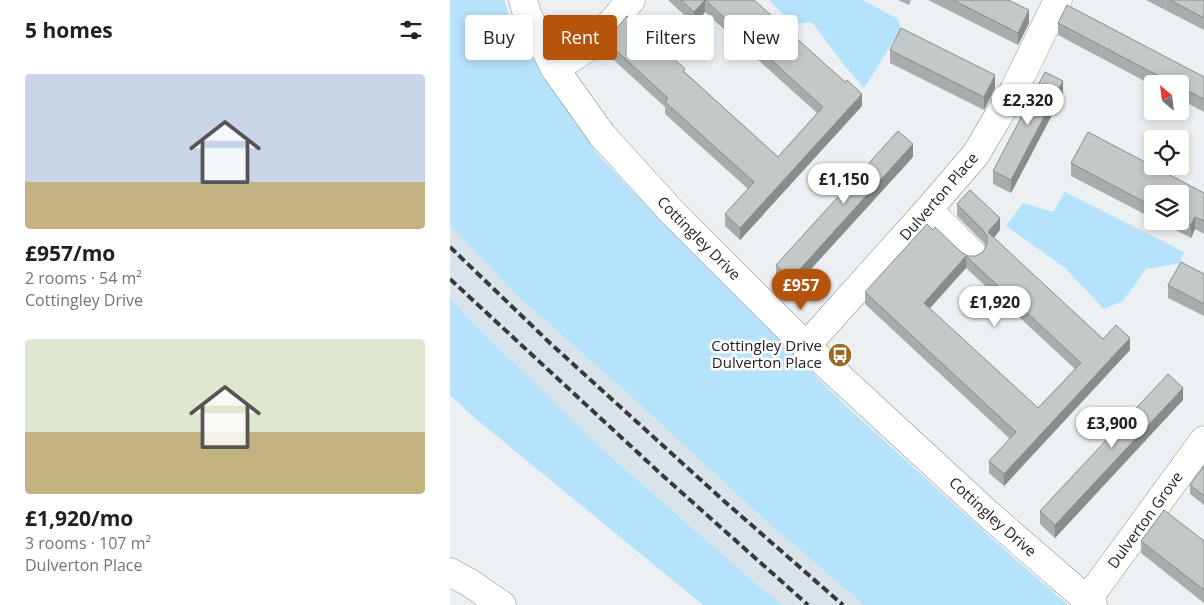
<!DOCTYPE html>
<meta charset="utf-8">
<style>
:root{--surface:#fff;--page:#f6f6f6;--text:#202124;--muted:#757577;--accent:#b45309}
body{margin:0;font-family:"Open Sans",sans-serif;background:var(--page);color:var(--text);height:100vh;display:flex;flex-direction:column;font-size:19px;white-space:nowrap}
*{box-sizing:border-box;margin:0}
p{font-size:16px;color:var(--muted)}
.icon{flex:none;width:28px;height:28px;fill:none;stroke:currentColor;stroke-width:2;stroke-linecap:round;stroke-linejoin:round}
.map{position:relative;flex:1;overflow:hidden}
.sheet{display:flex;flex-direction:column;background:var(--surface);width:450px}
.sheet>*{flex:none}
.top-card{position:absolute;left:15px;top:15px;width:475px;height:45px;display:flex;gap:10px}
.needle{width:32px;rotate:332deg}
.controls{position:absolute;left:694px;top:75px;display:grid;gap:10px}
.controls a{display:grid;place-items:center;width:45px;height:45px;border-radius:5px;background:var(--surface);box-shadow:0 2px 8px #0003;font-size:25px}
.price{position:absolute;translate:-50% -42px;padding:0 11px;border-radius:18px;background:#fff;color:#222;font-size:16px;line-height:32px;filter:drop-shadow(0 1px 2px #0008)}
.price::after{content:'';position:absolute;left:50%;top:30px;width:15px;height:11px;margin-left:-8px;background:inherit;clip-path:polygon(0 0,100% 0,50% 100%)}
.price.selected{background:var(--accent);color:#fff}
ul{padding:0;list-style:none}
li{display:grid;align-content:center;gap:10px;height:265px;padding:0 25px}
li span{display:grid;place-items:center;height:155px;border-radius:5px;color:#555}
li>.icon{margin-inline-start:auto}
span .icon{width:90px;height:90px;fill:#fffc;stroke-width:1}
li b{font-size:21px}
h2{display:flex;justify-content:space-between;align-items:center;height:60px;padding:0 25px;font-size:21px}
.tag{padding:0 18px;border-radius:5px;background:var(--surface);box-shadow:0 2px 8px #0003;font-size:18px;line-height:45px}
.tag.selected{background:var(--accent);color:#fff}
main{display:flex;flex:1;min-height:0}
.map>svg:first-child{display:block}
.built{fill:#d8e3ea}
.green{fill:#b4e3fb}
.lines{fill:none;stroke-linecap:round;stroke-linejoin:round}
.minor-casing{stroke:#8f9395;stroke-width:29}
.minor{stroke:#fff;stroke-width:28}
.rail{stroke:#37393a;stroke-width:4;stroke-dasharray:8 4;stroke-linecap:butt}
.wall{fill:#a8acac;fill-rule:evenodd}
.shaded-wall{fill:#888c8c}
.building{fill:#c3c8c8;stroke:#888c8c;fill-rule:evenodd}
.labels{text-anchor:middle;stroke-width:5;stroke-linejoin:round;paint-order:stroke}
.street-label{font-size:15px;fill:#1c1e1f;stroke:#fff}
.poi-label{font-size:15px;fill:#1c1e1f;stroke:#fff;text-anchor:end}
</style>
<main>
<section class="sheet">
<h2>5 homes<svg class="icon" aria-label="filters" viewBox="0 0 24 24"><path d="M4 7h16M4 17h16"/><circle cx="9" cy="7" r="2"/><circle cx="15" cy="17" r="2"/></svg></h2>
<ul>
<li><span style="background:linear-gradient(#c9d6e8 70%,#c2b280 0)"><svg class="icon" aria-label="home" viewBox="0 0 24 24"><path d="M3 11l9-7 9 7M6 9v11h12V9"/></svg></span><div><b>£957/mo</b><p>2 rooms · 54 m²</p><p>Cottingley Drive</p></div></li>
<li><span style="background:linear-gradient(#dfe7d0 60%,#c2b280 0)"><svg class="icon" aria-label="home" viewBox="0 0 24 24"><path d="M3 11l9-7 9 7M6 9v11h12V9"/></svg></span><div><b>£1,920/mo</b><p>3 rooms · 107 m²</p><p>Dulverton Place</p></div></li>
</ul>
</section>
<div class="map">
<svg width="754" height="605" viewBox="0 0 754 605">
<rect width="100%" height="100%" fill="#ecf0f2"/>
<path class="built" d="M 0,225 L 69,297 L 184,399 L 314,519 L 414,605 L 333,605 L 313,590 L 154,451 L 21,321 L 0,298 Z"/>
<g class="green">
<path d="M 0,0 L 54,0 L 61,21 L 95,77 L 149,156 L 249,260 L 397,407 L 540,537 L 618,605 L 414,605 L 314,519 L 184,399 L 69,297 L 0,225 Z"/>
<path d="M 319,0 L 413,0 L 448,19 L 451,29 L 414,88 L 394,65 L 362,22 L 343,24 Z"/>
<path d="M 615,192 L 734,252 L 730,263 L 696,269 L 673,301 L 654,309 L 615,268 L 556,226 L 573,203 L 603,212 Z"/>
<path d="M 0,298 L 21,321 L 154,451 L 313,590 L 333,605 L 253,605 L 26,419 L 0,395 Z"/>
</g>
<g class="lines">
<g class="minor-casing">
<g id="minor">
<path id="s1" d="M 73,0 L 77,14 L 105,69 L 152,135 L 222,212 L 356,346 L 537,513 L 643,605"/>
<path d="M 105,69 L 144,43 L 181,0"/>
<path d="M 478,210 L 522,253"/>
<path id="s2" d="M 356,346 L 478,210 L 526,154 L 565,88 L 608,0"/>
<path d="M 0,572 L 20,583 L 52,605"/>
<path id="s3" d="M 637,600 L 754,440"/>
</g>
</g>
<use href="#minor" class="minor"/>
<g class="rail">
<path d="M 0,247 L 101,344 L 274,501 L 393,605"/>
<path d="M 0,279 L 212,475 L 358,605"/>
</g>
</g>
<g class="wall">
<path d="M 218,0 L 304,0 L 412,106 L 290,240 L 275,226 L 275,214 L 298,189 L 215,114 L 215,107 L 156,53 L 156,41 L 235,72 L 328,157 L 367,113 L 255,12 L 244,24 Z"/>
<path d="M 448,0 L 461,0 L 459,5 Z"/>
<path d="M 478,0 L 558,0 L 579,23 L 568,45 Z"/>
<path d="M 696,0 L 754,0 L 754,30 Z"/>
<path d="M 608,23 L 754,77 L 754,112 L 730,99 L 730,84 L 702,84 L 702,85 L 608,35 Z"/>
<path d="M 440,50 L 545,88 L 534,110 L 440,63 Z"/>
<path d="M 613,94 L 561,193 L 543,184 L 543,171 Z"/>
<path d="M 463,157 L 341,291 L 326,278 L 326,265 Z"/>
<path d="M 621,163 L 754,193 L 754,234 L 745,229 L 741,238 L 708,221 L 730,221 L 730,194 L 702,194 L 702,218 L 621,176 Z"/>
<path d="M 507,204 L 550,230 L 544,238 L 653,339 L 680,350 L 554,486 L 539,473 L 539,461 L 560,439 L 415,304 L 415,292 L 483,230 L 511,252 L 518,256 L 526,256 L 533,252 L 536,247 L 533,242 L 507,216 ZM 516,268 L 625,369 L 588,408 L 479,308 Z"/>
<path d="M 754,274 L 754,316 L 718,298 L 718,285 Z"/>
<path d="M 733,400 L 605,538 L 590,524 L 590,511 Z"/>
<path d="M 754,466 L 754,505 L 740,494 L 740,485 Z"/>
<path d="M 691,541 L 754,541 L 754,603 L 691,553 Z"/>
</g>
<g class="shaded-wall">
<path d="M 255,0 L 255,12 L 244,24 L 244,12 Z"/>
<path d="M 579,10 L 579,23 L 568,45 L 568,33 Z"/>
<path d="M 545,75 L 545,88 L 534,110 L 534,97 Z"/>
<path d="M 613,81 L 613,94 L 561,193 L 561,180 Z"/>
<path d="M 412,94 L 412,106 L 290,240 L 290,228 Z"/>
<path d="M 463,144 L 463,157 L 341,291 L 341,279 Z"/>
<path d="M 745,217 L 745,229 L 741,238 L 741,225 Z"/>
<path d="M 550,218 L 550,230 L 538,244 L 538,232 Z"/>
<path d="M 516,256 L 516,268 L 474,315 L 474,303 Z"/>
<path d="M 680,338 L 680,350 L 554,486 L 554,474 Z"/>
<path d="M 733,388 L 733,400 L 605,538 L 605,525 Z"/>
</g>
<g class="building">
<path d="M 231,0 L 304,0 L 395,82 L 397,80 L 412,94 L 290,228 L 275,214 L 304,182 L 215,102 L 218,98 L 156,41 L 177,16 L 235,69 L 233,71 L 328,157 L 373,107 L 255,0 L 244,12 Z"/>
<path d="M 503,0 L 558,0 L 579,10 L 568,33 Z"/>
<path d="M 720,0 L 754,0 L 754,18 Z"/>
<path d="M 617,5 L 754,77 L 754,99 L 730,87 L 730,84 L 724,84 L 608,23 Z"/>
<path d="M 451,28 L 545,75 L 534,97 L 440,50 Z"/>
<path d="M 595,72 L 613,81 L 561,180 L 543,171 Z"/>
<path d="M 448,131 L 463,144 L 341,279 L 326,265 Z"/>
<path d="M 638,132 L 754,193 L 754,221 L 745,217 L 741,225 L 730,220 L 730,194 L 702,194 L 702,206 L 621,163 Z"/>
<path d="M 520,190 L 550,218 L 538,232 L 556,249 L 653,339 L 666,325 L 680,338 L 554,474 L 539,461 L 566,432 L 415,292 L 477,224 L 483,230 L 485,227 L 511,252 L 518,256 L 526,256 L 533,252 L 537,244 L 537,236 L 533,230 L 507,204 ZM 516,256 L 631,363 L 588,408 L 474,303 Z"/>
<path d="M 731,262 L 754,274 L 754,304 L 718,285 Z"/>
<path d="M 718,374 L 733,388 L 605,525 L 590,511 Z"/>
<path d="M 754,466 L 754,496 L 740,485 Z"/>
<path d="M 714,510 L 754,541 L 754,590 L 691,541 Z"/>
</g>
<defs>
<g id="bus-disc" transform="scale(1.25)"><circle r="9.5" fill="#9e6623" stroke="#fff"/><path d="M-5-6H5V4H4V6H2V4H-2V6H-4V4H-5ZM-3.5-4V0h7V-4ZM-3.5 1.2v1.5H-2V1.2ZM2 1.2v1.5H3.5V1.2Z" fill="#fff"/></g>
</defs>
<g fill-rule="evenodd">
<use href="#bus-disc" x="390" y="355"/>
</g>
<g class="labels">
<g class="street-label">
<text dy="5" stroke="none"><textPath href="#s2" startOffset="200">Dulverton Place</textPath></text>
<text dy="5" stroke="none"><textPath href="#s1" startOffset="299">Cottingley Drive</textPath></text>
<text dy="5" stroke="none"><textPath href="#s1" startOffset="704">Cottingley Drive</textPath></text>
<text dy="5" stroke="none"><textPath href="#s3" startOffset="99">Dulverton Grove</textPath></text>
</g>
<g class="poi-label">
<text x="372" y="351">Cottingley Drive<tspan x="372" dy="17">Dulverton Place</tspan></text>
</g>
</g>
</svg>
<div class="controls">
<a><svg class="needle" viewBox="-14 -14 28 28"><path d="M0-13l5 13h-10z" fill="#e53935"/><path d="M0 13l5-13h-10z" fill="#757577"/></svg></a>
<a><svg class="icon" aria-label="locate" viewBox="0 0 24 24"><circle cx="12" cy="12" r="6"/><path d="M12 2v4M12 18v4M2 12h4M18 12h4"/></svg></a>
<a><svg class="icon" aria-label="layers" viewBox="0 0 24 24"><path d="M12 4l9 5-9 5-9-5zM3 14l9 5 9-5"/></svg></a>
</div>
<b class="price" style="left:578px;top:126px">£2,320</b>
<b class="price" style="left:394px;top:205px">£1,150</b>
<b class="price selected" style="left:351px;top:311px">£957</b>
<b class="price" style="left:545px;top:328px">£1,920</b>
<b class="price" style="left:662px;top:449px">£3,900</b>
<div class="top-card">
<a class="tag">Buy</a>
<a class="tag selected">Rent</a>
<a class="tag">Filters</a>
<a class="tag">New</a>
</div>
</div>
</main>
